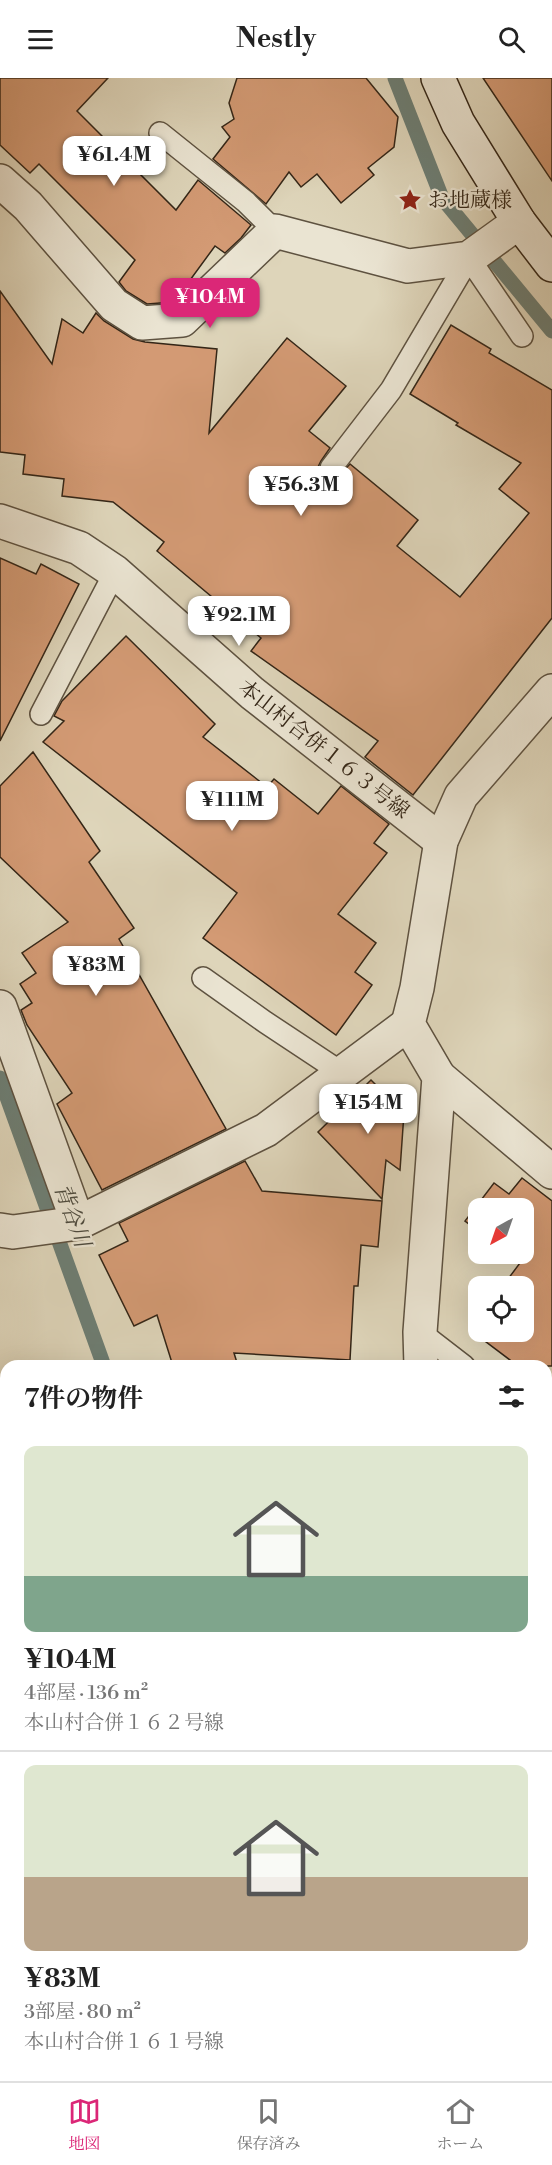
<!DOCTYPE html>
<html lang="ja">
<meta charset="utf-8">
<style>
:root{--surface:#fff;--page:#f6f6f6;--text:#222;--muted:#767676;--line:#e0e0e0;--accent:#db2777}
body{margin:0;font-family:"Libre Bodoni","Noto Serif JP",serif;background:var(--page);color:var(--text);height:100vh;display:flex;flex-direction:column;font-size:22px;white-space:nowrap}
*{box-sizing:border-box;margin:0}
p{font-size:20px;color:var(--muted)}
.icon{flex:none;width:33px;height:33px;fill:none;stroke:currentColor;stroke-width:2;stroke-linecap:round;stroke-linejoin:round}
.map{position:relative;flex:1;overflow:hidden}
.details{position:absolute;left:0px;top:1282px;width:552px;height:722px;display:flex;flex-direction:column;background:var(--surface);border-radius:18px 18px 0 0;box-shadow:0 6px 24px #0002}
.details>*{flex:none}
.needle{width:39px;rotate:220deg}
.buttons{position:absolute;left:468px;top:1120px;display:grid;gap:12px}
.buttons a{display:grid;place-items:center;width:66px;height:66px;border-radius:12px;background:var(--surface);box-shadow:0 6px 24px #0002;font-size:30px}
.price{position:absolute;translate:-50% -51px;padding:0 14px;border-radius:12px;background:#fff;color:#222;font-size:20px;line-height:39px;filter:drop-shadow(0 2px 3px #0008)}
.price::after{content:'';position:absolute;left:50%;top:36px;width:18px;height:14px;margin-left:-9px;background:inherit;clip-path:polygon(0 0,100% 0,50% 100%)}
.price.current{background:var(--accent);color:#fff}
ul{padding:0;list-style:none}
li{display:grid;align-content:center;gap:12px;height:318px;padding:0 24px}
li+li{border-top:2px solid var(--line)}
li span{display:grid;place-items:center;height:186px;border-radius:12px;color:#555}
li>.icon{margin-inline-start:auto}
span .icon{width:108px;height:108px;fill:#fffc;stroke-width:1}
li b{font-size:26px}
h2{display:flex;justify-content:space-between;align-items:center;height:72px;padding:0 24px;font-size:26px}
header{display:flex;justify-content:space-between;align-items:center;height:78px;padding:0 24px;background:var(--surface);font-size:27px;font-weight:700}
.dock{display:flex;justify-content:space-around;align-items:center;height:84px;border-top:2px solid var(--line);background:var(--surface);font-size:16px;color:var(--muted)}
.dock a{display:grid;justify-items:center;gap:3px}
.dock .current{color:var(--accent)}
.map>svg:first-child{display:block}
.green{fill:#abbe95;stroke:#707256;stroke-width:1.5}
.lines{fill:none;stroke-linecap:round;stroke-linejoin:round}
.stream{stroke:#6d7e74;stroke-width:15}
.building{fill:#d39a74;stroke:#342617;stroke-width:1.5}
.lane-casing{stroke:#5e5240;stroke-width:24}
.street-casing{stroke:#5e5240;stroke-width:36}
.secondary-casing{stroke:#342617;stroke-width:36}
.lane{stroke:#eae4d2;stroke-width:21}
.street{stroke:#eae4d2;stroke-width:33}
.secondary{stroke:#eae4d2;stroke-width:33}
.labels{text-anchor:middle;stroke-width:4.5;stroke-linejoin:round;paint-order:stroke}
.poi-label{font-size:21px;fill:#342617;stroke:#eae4d2;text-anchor:start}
.street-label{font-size:21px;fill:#342617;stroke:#eae4d2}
.water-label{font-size:22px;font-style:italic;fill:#4c4a3e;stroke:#eae4d2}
</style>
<header><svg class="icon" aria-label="menu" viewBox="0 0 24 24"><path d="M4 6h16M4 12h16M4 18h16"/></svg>Nestly<svg class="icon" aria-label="search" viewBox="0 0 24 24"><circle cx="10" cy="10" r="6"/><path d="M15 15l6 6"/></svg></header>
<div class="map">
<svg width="552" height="2003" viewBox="0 0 552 2003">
<rect width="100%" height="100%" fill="#ded5ba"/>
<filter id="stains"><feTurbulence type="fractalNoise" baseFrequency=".00333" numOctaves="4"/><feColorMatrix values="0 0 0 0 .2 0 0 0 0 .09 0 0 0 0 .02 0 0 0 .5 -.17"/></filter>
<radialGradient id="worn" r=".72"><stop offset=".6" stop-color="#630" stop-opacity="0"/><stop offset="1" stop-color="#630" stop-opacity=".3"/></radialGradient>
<path class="green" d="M 0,1597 L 6,1601 L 6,1998 L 74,1998 L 70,2003 L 0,2003 Z"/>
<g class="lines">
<g class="stream">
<path d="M 395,0 L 442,120 L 552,253"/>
<path d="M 0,1000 L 104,1288"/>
<path d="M 101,2003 L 104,1998"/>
</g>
</g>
<g class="building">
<path d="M 0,0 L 108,0 L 77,33 L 176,132 L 198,102 L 251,147 L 241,160 L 225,175 L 215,168 L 174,224 L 147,226 L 126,213 L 119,204 L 135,182 L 39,86 L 30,95 L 0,67 Z"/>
<path d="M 237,0 L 366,0 L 398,39 L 394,69 L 368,90 L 374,97 L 341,125 L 317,96 L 301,109 L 289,94 L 266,126 L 213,81 L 230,59 L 222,49 L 234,41 L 229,25 Z"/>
<path d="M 483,0 L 552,0 L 552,103 Z"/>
<path d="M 0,213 L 52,286 L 62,241 L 83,255 L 96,235 L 104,243 L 133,261 L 145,264 L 217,271 L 209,355 L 287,260 L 346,308 L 309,353 L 330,370 L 321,383 L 318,389 L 320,395 L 324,400 L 335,402 L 350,386 L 418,442 L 397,468 L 460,519 L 529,435 L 499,411 L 521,385 L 456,347 L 458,345 L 410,316 L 451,247 L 491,271 L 489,275 L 552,312 L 552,540 L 413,717 L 365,679 L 378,663 L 251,573 L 261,560 L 157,473 L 164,464 L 113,424 L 62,418 L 64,401 L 23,396 L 25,377 L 0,374 Z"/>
<path d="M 0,480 L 36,496 L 41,486 L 79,506 L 0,663 Z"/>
<path d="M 126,558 L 215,646 L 203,659 L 267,709 L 274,701 L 318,736 L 341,708 L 389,746 L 374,765 L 387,775 L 338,836 L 376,865 L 355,894 L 372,907 L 336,957 L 203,860 L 237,815 L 43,664 L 64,643 L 54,638 L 62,623 Z"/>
<path d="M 33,674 L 100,773 L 89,784 L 134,850 L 119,861 L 226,1051 L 102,1112 L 57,1026 L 72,1015 L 27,947 L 21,932 L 32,925 L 20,906 L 36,895 L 22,875 L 68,844 L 0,779 L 0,708 Z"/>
<path d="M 371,1002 L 404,1035 L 400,1092 L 386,1082 L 382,1121 L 318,1054 Z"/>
<path d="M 245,1083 L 262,1113 L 382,1123 L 378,1169 L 361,1167 L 358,1208 L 354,1208 L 350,1282 L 234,1275 L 238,1288 L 173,1288 L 157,1237 L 134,1248 L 99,1177 L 128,1163 L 119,1145 Z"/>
<path d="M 522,1100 L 552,1123 L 552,1288 L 518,1288 L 469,1251 L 478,1239 L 478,1254 L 524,1254 L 524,1209 L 502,1209 L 520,1185 L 508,1176 L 524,1176 L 524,1131 L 478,1131 L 478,1153 L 465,1143 L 494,1105 L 509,1116 Z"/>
</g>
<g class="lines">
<g class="lane-casing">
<g id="lane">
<path d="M 160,55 L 246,124 L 275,153"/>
<path d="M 331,390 L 391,312 L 469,180 L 522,258"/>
<path d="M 41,636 L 115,494"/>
<path d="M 203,900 L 265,944 L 342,995"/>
<path d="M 420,1254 L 464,1288"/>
<path d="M 546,1352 L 552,1357"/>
<path d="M 546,1961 L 552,1963"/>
<path d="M 173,1998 L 174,2003"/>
</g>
</g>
<g class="street-casing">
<g id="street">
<path d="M 0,103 L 28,128 L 114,227 L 142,245 L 182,242 L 275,153 L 408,188 L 469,180 L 519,144"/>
<path d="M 0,443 L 79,470 L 115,494 L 252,615 L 441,763"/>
<path d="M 0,929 L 78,1145"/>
<path d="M 439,999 L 552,1094"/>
<path d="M 0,1152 L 13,1154 L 78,1145 L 266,1052 L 408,946"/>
<path d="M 421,1288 L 420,1254 L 439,999 L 408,946 L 417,910 L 441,763 L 461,718 L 552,613"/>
<path d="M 546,1740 L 552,1743"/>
<path d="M 405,2003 L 405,1998"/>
</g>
</g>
<g class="secondary-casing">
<path id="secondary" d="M 438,0 L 458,45 L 519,144 L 552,187"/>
</g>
<use href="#lane" class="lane"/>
<use href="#street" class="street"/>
<use href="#secondary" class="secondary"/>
</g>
<defs>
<g id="sight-bare" transform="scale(1.8)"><path d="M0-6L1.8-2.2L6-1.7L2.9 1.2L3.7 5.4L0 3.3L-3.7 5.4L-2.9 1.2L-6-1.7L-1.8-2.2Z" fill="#8f2418" stroke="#eae4d2" stroke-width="2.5" paint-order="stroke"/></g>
</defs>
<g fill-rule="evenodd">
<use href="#sight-bare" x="410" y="122"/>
</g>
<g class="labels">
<g class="poi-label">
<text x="428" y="129">お地蔵様</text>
</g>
<g class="street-label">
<text transform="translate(324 671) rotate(38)" y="7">本山村合併１６３号線</text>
</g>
<g class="water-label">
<text transform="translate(73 1137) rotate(70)" y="8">背谷川</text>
</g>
</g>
<rect width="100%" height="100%" filter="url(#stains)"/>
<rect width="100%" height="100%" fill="url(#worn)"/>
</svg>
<div class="buttons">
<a><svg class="needle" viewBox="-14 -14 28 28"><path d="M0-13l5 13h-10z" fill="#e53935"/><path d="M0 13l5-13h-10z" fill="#767676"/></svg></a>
<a><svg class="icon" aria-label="locate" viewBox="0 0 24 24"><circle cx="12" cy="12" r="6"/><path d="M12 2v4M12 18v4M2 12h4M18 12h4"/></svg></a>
</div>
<b class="price" style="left:114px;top:109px">¥61.4M</b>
<b class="price current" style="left:210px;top:251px">¥104M</b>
<b class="price" style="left:301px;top:439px">¥56.3M</b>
<b class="price" style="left:239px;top:569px">¥92.1M</b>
<b class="price" style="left:232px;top:754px">¥111M</b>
<b class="price" style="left:96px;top:919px">¥83M</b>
<b class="price" style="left:368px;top:1057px">¥154M</b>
<section class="details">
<h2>7件の物件<svg class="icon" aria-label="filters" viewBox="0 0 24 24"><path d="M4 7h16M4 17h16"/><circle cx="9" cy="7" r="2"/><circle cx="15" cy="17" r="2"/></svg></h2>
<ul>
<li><span style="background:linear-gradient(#dfe7d0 70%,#7fa58c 0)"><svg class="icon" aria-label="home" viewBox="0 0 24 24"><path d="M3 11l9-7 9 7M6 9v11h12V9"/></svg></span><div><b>¥104M</b><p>4部屋 · 136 m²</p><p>本山村合併１６２号線</p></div></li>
<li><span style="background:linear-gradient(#dfe7d0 60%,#b9a48a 0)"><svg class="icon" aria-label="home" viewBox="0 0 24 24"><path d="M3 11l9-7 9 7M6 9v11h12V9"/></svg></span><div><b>¥83M</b><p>3部屋 · 80 m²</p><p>本山村合併１６１号線</p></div></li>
</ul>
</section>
</div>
<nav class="dock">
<a class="current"><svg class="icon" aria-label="map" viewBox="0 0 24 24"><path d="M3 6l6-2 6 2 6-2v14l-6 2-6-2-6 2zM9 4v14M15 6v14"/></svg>地図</a>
<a><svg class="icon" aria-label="saved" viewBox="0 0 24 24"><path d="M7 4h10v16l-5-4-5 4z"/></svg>保存済み</a>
<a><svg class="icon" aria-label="home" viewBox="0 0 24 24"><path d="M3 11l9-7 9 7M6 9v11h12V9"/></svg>ホーム</a>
</nav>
